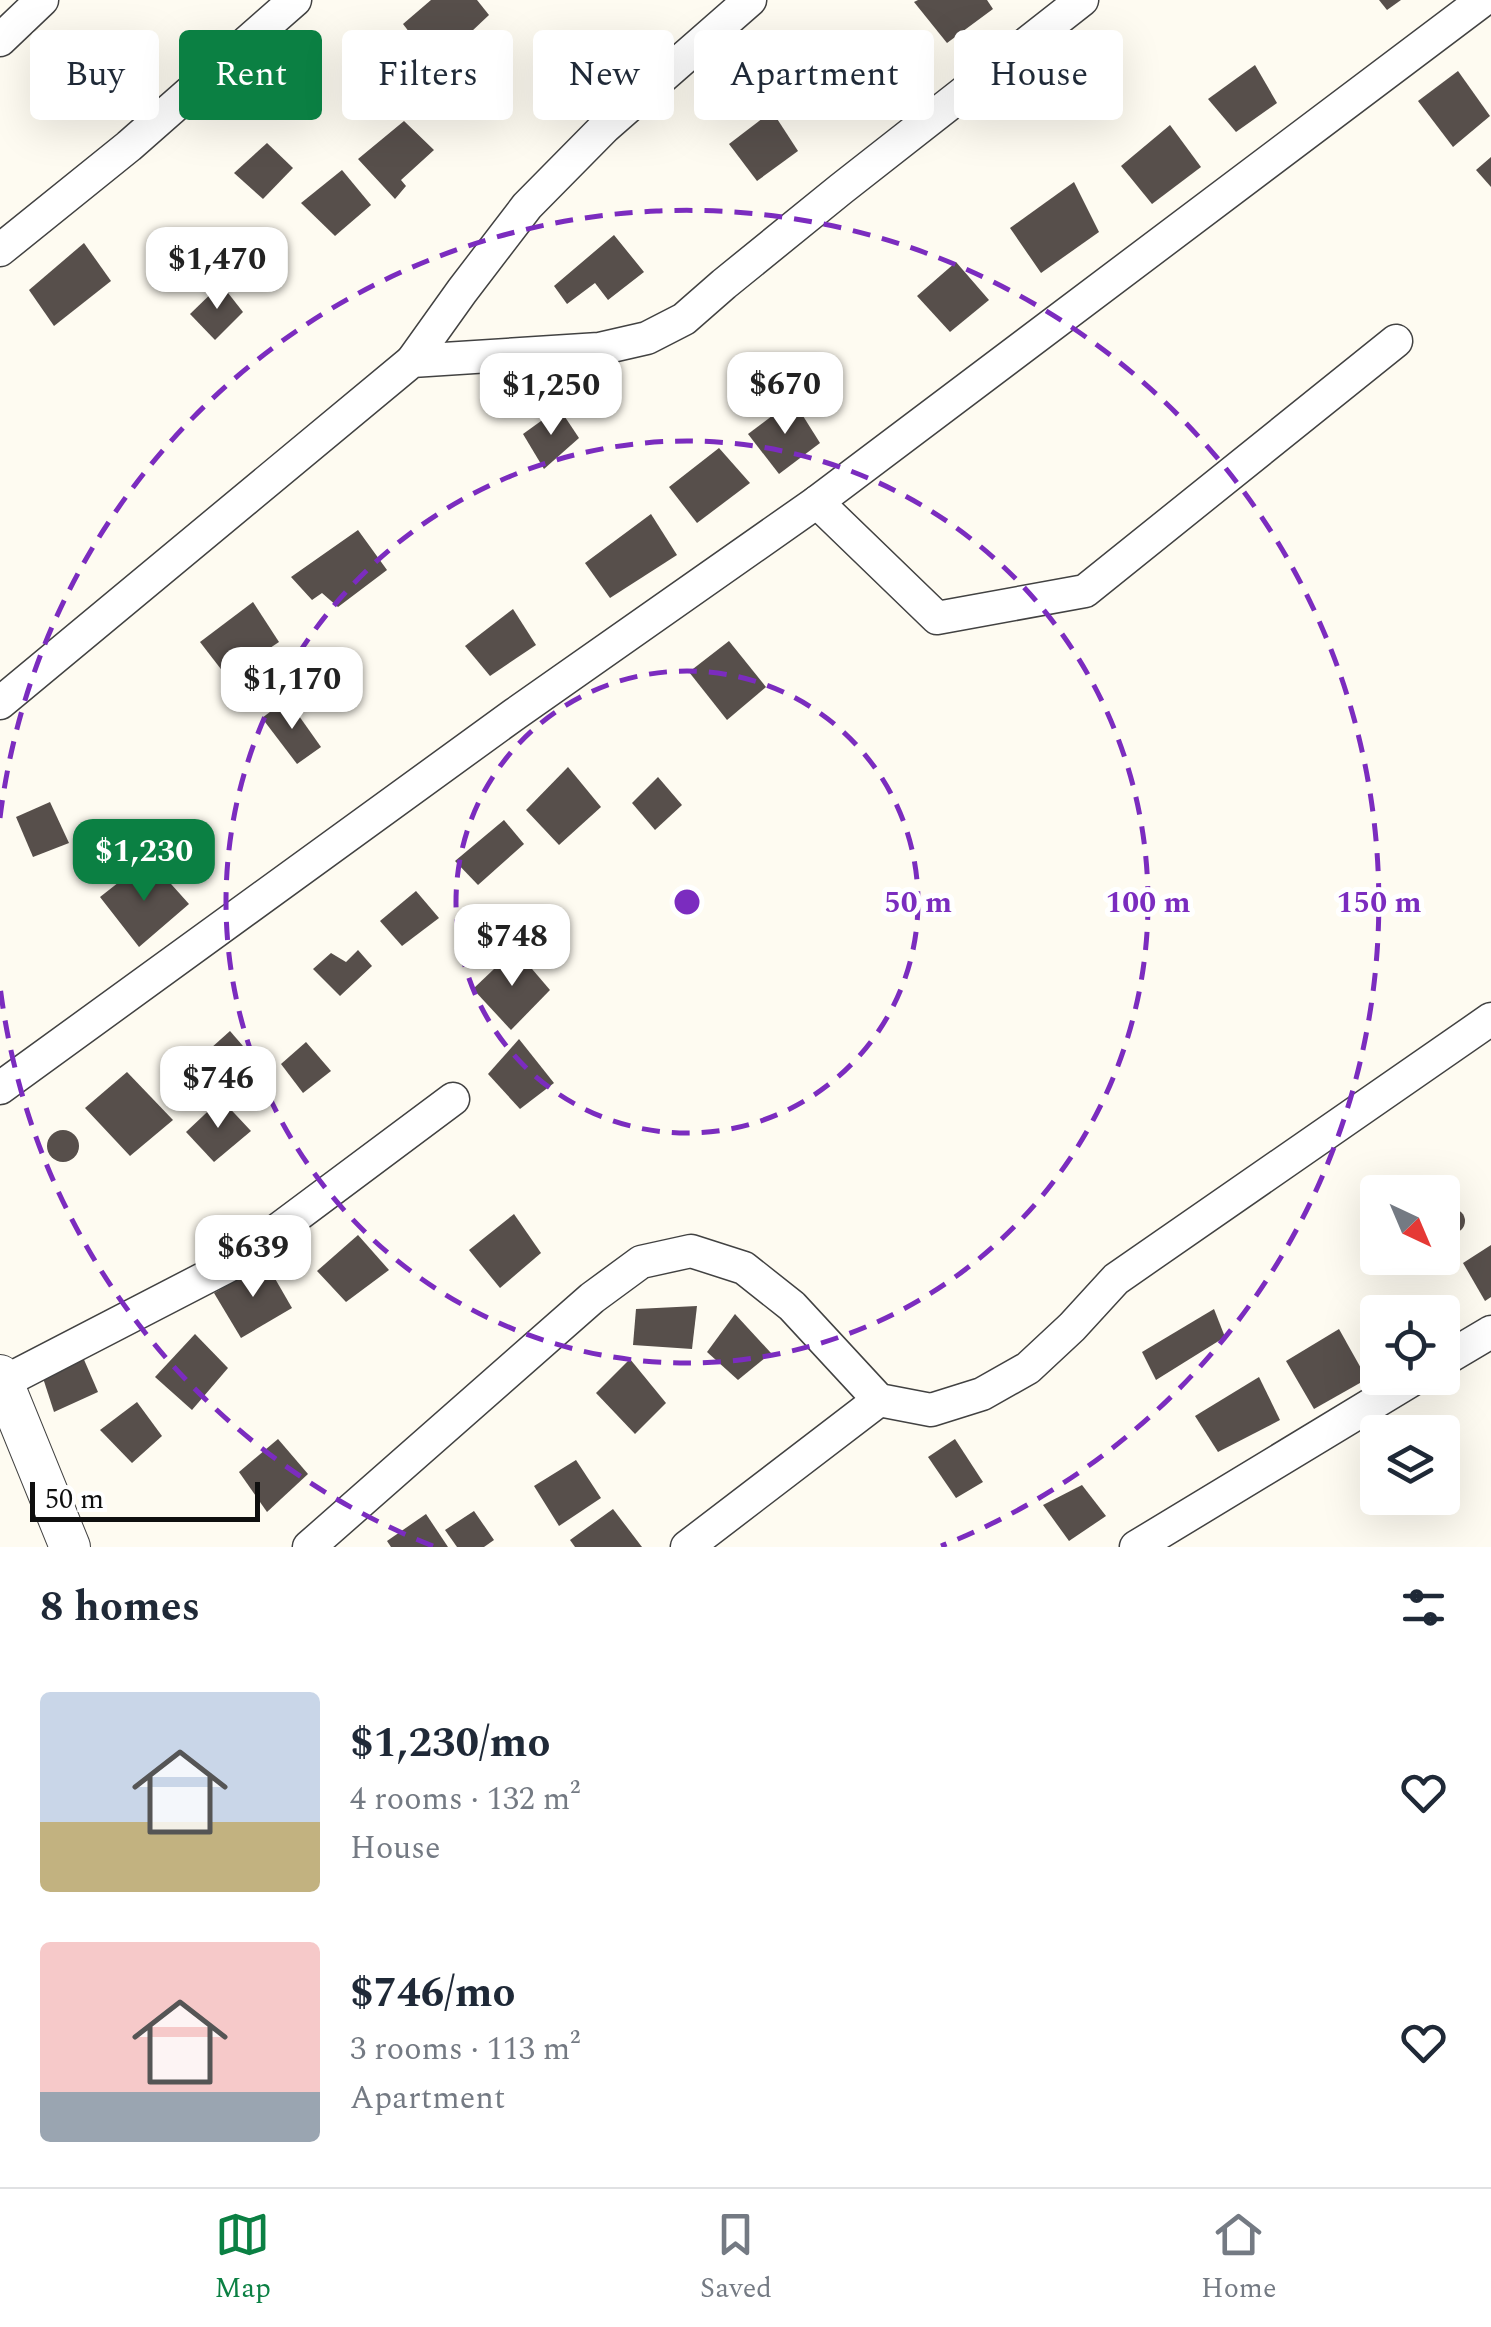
<!DOCTYPE html>
<meta charset="utf-8">
<style>
:root{--surface:#fff;--page:#f6f6f7;--text:#1f2937;--muted:#747a83;--line:#e0e1e3;--accent:#0b8043}
body{margin:0;font-family:Spectral,serif;background:var(--page);color:var(--text);height:100vh;display:flex;flex-direction:column;font-size:38px;white-space:nowrap}
*{box-sizing:border-box;margin:0}
p{font-size:32px;color:var(--muted)}
.icon{flex:none;width:55px;height:55px;fill:none;stroke:currentColor;stroke-width:2;stroke-linecap:round;stroke-linejoin:round}
.map{position:relative;height:1547px;overflow:hidden}
.drawer{display:flex;flex-direction:column;background:var(--surface);flex:1}
.drawer>*{flex:none}
.top-card{position:absolute;left:30px;top:30px;width:1432px;height:90px;display:flex;gap:20px}
.needle{width:65px;rotate:136deg}
.buttons{position:absolute;left:1360px;top:1175px;display:grid;gap:20px}
.buttons a{display:grid;place-items:center;width:100px;height:100px;border-radius:10px;background:var(--surface);box-shadow:0 10px 40px #0002;font-size:50px}
.scale{position:absolute;left:30px;bottom:25px;width:230px;box-sizing:border-box;padding-left:10px;border:5px solid #0f0f0f;border-top:0;font-size:28px;line-height:35px;white-space:nowrap;color:#0f0f0f;-webkit-text-stroke:8px #fff;paint-order:stroke}
.price{position:absolute;translate:-50% -85px;padding:0 22px;border-radius:20px;background:#fff;color:#222;font-size:32px;line-height:65px;filter:drop-shadow(0 2px 5px #0008)}
.price::after{content:'';position:absolute;left:50%;top:60px;width:30px;height:22px;margin-left:-15px;background:inherit;clip-path:polygon(0 0,100% 0,50% 100%)}
.price.selected{background:var(--accent);color:#fff}
ul{padding:0;list-style:none}
li{display:flex;align-items:center;gap:30px;height:250px;padding:0 40px}
li span{display:grid;place-items:center;flex:none;width:280px;height:200px;border-radius:10px;color:#555}
li>.icon{margin-inline-start:auto}
span .icon{width:120px;height:120px;fill:#fffc;stroke-width:1}
li b{font-size:42px}
h2{display:flex;justify-content:space-between;align-items:center;height:120px;padding:0 40px;font-size:42px}
.pill{padding:0 35px;border-radius:10px;background:var(--surface);box-shadow:0 10px 40px #0002;font-size:35px;line-height:90px}
.pill.selected{background:var(--accent);color:#fff}
.dock{display:flex;justify-content:space-around;align-items:center;height:140px;border-top:2px solid var(--line);background:var(--surface);font-size:28px;color:var(--muted)}
.dock a{display:grid;justify-items:center;gap:5px}
.dock .selected{color:var(--accent)}
.map>svg:first-child{display:block}
.building{fill:#574f4b}
.lines{fill:none;stroke-linecap:round;stroke-linejoin:round}
.minor-casing{stroke:#424242;stroke-width:35}
.tertiary-casing{stroke:#424242;stroke-width:42}
.minor{stroke:#fff;stroke-width:32}
.tertiary{stroke:#fff;stroke-width:40}
.ring{fill:none;stroke:#7b2cbf;stroke-width:5;stroke-dasharray:18 12}
.centre{fill:#7b2cbf;stroke:#fff;stroke-width:5}
.ring-label{font-size:30px;text-anchor:middle;font-weight:bold;fill:#7b2cbf;stroke:#fff;stroke-width:10;stroke-linejoin:round;paint-order:stroke}
</style>
<div class="map">
<svg width="1491" height="1547" viewBox="0 0 1491 1547">
<rect width="100%" height="100%" fill="#fefbf1"/>
<g class="building">
<path d="M 431,0 L 477,0 L 489,15 L 435,66 L 403,24 Z"/>
<path d="M 918,0 L 987,0 L 993,9 L 947,43 L 914,2 Z"/>
<path d="M 1379,0 L 1401,0 L 1387,10 Z"/>
<path d="M 864,40 L 893,75 L 853,106 L 825,76 Z"/>
<path d="M 1255,65 L 1277,103 L 1236,132 L 1208,99 Z"/>
<path d="M 1458,71 L 1490,116 L 1453,147 L 1418,101 Z"/>
<path d="M 772,111 L 798,151 L 757,181 L 729,144 Z"/>
<path d="M 404,121 L 434,150 L 401,180 L 406,186 L 395,199 L 358,159 Z"/>
<path d="M 1170,125 L 1201,167 L 1152,204 L 1121,166 Z"/>
<path d="M 267,143 L 293,168 L 263,199 L 234,173 Z"/>
<path d="M 1491,157 L 1491,187 L 1476,170 Z"/>
<path d="M 342,170 L 371,205 L 335,236 L 301,203 Z"/>
<path d="M 1074,182 L 1099,232 L 1041,273 L 1010,228 Z"/>
<path d="M 614,235 L 644,272 L 608,300 L 595,283 L 567,304 L 554,286 Z"/>
<path d="M 241,239 L 265,264 L 236,289 L 215,267 Z"/>
<path d="M 84,243 L 111,281 L 54,326 L 29,290 Z"/>
<path d="M 956,262 L 989,300 L 950,332 L 917,296 Z"/>
<path d="M 221,284 L 243,312 L 215,340 L 190,314 Z"/>
<path d="M 793,400 L 820,443 L 779,474 L 748,434 Z"/>
<path d="M 559,408 L 579,438 L 544,469 L 523,434 Z"/>
<path d="M 719,448 L 750,483 L 697,523 L 669,487 Z"/>
<path d="M 651,514 L 677,555 L 610,598 L 585,563 Z"/>
<path d="M 358,530 L 387,570 L 338,607 L 322,593 L 312,600 L 291,577 Z"/>
<path d="M 253,602 L 279,642 L 227,677 L 200,642 Z"/>
<path d="M 513,609 L 536,645 L 490,676 L 465,646 Z"/>
<path d="M 729,641 L 766,687 L 727,720 L 689,672 Z"/>
<path d="M 287,699 L 321,747 L 297,764 L 262,718 Z"/>
<path d="M 568,767 L 601,807 L 559,845 L 526,810 Z"/>
<path d="M 658,777 L 682,805 L 655,830 L 632,803 Z"/>
<path d="M 50,802 L 69,843 L 33,857 L 16,817 Z"/>
<path d="M 504,820 L 524,844 L 478,885 L 455,861 Z"/>
<path d="M 154,865 L 189,904 L 139,947 L 100,897 L 128,875 L 136,881 Z"/>
<path d="M 416,891 L 439,918 L 402,946 L 380,921 Z"/>
<path d="M 515,949 L 550,990 L 511,1030 L 473,989 Z"/>
<path d="M 358,950 L 372,966 L 340,996 L 313,969 L 331,953 L 346,962 Z"/>
<path d="M 230,1031 L 256,1061 L 229,1086 L 201,1057 Z"/>
<path d="M 519,1039 L 554,1083 L 520,1109 L 488,1074 Z"/>
<path d="M 306,1042 L 331,1071 L 303,1093 L 281,1064 Z"/>
<path d="M 127,1072 L 173,1120 L 130,1156 L 85,1108 Z"/>
<path d="M 221,1099 L 251,1131 L 214,1162 L 186,1132 Z"/>
<circle cx="63" cy="1146" r="16"/>
<circle cx="1453" cy="1221" r="12"/>
<path d="M 514,1214 L 541,1253 L 500,1288 L 469,1250 Z"/>
<path d="M 358,1235 L 389,1270 L 346,1302 L 317,1271 Z"/>
<path d="M 1491,1245 L 1491,1297 L 1485,1301 L 1463,1263 Z"/>
<path d="M 266,1263 L 292,1308 L 241,1338 L 214,1293 Z"/>
<path d="M 697,1306 L 692,1349 L 633,1345 L 636,1309 Z"/>
<path d="M 1214,1309 L 1225,1337 L 1156,1380 L 1142,1352 Z"/>
<path d="M 735,1314 L 771,1353 L 738,1380 L 707,1352 Z"/>
<path d="M 1339,1329 L 1367,1379 L 1314,1409 L 1286,1361 Z"/>
<path d="M 195,1334 L 228,1368 L 192,1410 L 155,1377 Z"/>
<path d="M 82,1355 L 98,1392 L 54,1412 L 42,1375 Z"/>
<path d="M 630,1359 L 666,1403 L 635,1434 L 596,1393 Z"/>
<path d="M 1259,1377 L 1280,1420 L 1218,1452 L 1195,1416 Z"/>
<path d="M 137,1402 L 162,1436 L 132,1463 L 100,1430 Z"/>
<path d="M 278,1439 L 308,1474 L 267,1512 L 239,1472 Z"/>
<path d="M 955,1439 L 983,1482 L 956,1498 L 928,1457 Z"/>
<path d="M 576,1460 L 601,1498 L 559,1526 L 534,1486 Z"/>
<path d="M 1082,1485 L 1106,1516 L 1069,1541 L 1043,1505 Z"/>
<path d="M 613,1509 L 642,1547 L 575,1547 L 570,1540 Z"/>
<path d="M 474,1511 L 494,1540 L 484,1547 L 457,1547 L 445,1530 Z"/>
<path d="M 426,1514 L 448,1547 L 391,1547 L 387,1541 Z"/>
</g>
<g class="lines">
<g class="minor-casing">
<g id="minor">
<path d="M 0,40 L 42,0"/>
<path d="M 0,250 L 129,146 L 295,0"/>
<path d="M 412,361 L 462,291 L 527,206 L 605,127 L 750,0"/>
<path d="M 817,502 L 937,618 L 1085,591 L 1396,341"/>
<path d="M 0,703 L 412,361 L 599,349 L 647,338 L 684,319 L 724,284 L 841,189 L 1082,0"/>
<path d="M 0,1088 L 515,714 L 817,502 L 1483,0"/>
<path d="M 1442,1361 L 1491,1332"/>
<path d="M 0,1384 L 232,1264 L 453,1099"/>
<path d="M 309,1547 L 592,1298 L 641,1262 L 691,1251 L 744,1268 L 792,1306 L 879,1400 L 931,1410 L 982,1394 L 1028,1368 L 1072,1327 L 1116,1279 L 1491,1019"/>
<path d="M 687,1547 L 879,1400"/>
<path d="M 1136,1547 L 1415,1378"/>
</g>
</g>
<g class="tertiary-casing">
<path id="tertiary" d="M 0,1375 L 70,1547"/>
</g>
<use href="#minor" class="minor"/>
<use href="#tertiary" class="tertiary"/>
</g>
<g class="ring">
<circle cx="687" cy="902" r="231"/>
<circle cx="687" cy="902" r="461"/>
<path d="M433 1546A692 692 0 0 1 0 986M0 818A692 692 0 1 1 941 1546"/>
</g>
<circle cx="687" cy="902" r="15" class="centre"/>
<g class="ring-label">
<text x="918" y="912">50 m</text>
<text x="1148" y="912">100 m</text>
<text x="1379" y="912">150 m</text>
</g>
</svg>
<div class="buttons">
<a><svg class="needle" viewBox="-14 -14 28 28"><path d="M0-13l5 13h-10z" fill="#e53935"/><path d="M0 13l5-13h-10z" fill="#747a83"/></svg></a>
<a><svg class="icon" aria-label="locate" viewBox="0 0 24 24"><circle cx="12" cy="12" r="6"/><path d="M12 2v4M12 18v4M2 12h4M18 12h4"/></svg></a>
<a><svg class="icon" aria-label="layers" viewBox="0 0 24 24"><path d="M12 4l9 5-9 5-9-5zM3 14l9 5 9-5"/></svg></a>
</div>
<div class="scale">50 m</div>
<b class="price" style="left:217px;top:312px">$1,470</b>
<b class="price" style="left:785px;top:437px">$670</b>
<b class="price" style="left:551px;top:438px">$1,250</b>
<b class="price" style="left:292px;top:732px">$1,170</b>
<b class="price selected" style="left:144px;top:904px">$1,230</b>
<b class="price" style="left:512px;top:989px">$748</b>
<b class="price" style="left:218px;top:1131px">$746</b>
<b class="price" style="left:253px;top:1300px">$639</b>
<div class="top-card">
<a class="pill">Buy</a>
<a class="pill selected">Rent</a>
<a class="pill">Filters</a>
<a class="pill">New</a>
<a class="pill">Apartment</a>
<a class="pill">House</a>
</div>
</div>
<section class="drawer">
<h2>8 homes<svg class="icon" aria-label="filters" viewBox="0 0 24 24"><path d="M4 7h16M4 17h16"/><circle cx="9" cy="7" r="2"/><circle cx="15" cy="17" r="2"/></svg></h2>
<ul>
<li><span style="background:linear-gradient(#c9d6e8 65%,#c2b280 0)"><svg class="icon" aria-label="home" viewBox="0 0 24 24"><path d="M3 11l9-7 9 7M6 9v11h12V9"/></svg></span><div><b>$1,230/mo</b><p>4 rooms · 132 m²</p><p>House</p></div><svg class="icon" aria-label="heart" viewBox="0 0 24 24"><path d="M12 20l-8-8c-3-5 5-10 8-4 3-6 11-1 8 4z"/></svg></li>
<li><span style="background:linear-gradient(#f6c9c9 75%,#9aa5b1 0)"><svg class="icon" aria-label="home" viewBox="0 0 24 24"><path d="M3 11l9-7 9 7M6 9v11h12V9"/></svg></span><div><b>$746/mo</b><p>3 rooms · 113 m²</p><p>Apartment</p></div><svg class="icon" aria-label="heart" viewBox="0 0 24 24"><path d="M12 20l-8-8c-3-5 5-10 8-4 3-6 11-1 8 4z"/></svg></li>
</ul>
</section>
<nav class="dock">
<a class="selected"><svg class="icon" aria-label="map" viewBox="0 0 24 24"><path d="M3 6l6-2 6 2 6-2v14l-6 2-6-2-6 2zM9 4v14M15 6v14"/></svg>Map</a>
<a><svg class="icon" aria-label="saved" viewBox="0 0 24 24"><path d="M7 4h10v16l-5-4-5 4z"/></svg>Saved</a>
<a><svg class="icon" aria-label="home" viewBox="0 0 24 24"><path d="M3 11l9-7 9 7M6 9v11h12V9"/></svg>Home</a>
</nav>
